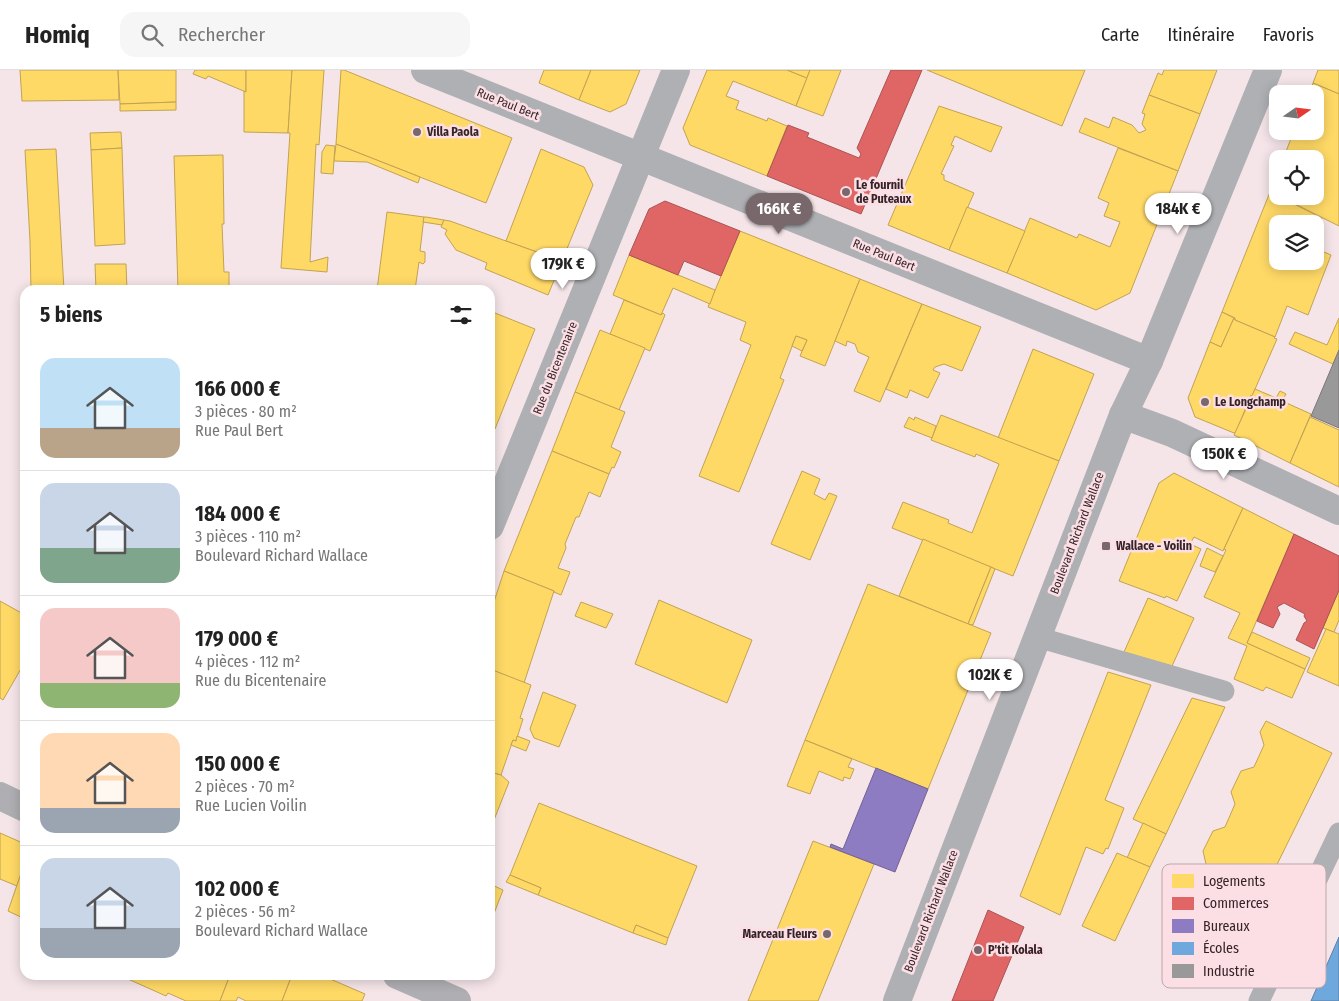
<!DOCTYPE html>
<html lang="fr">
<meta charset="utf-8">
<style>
:root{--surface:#fff;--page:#f6f6f6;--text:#222;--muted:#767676;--line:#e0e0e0;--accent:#78676b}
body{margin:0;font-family:"Fira Sans Condensed",sans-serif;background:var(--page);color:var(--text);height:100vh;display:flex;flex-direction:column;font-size:19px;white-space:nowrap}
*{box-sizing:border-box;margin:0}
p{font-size:16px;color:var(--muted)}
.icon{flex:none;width:28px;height:28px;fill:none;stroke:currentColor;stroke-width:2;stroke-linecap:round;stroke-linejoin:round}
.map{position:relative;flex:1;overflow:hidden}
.panel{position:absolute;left:20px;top:215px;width:475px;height:695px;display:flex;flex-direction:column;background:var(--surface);border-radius:15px;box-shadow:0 2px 12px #0003}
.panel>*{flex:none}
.needle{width:32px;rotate:76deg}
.controls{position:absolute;left:1269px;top:15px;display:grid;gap:10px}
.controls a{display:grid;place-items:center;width:55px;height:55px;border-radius:10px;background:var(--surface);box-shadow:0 2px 12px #0003;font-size:25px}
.price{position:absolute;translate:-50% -42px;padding:0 11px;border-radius:18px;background:#fff;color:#222;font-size:16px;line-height:32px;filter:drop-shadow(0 1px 2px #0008)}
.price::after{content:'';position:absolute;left:50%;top:30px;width:15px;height:11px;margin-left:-8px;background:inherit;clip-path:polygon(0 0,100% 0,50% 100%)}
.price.selected{background:var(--accent);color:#fff}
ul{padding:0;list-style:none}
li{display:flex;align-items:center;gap:15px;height:125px;padding:0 20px}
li+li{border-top:1px solid var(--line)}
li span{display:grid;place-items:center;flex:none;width:140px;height:100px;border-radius:15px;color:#555}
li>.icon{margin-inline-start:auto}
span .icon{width:60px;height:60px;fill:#fffc;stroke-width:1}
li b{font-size:21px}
h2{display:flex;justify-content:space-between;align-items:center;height:60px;padding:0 20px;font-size:21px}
header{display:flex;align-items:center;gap:30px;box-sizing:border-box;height:70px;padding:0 25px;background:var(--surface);border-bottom:1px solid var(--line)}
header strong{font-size:24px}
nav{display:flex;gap:28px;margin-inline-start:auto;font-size:18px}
.search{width:350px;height:45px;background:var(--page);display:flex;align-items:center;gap:12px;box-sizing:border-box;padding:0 18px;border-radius:15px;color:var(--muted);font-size:19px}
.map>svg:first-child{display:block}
.homes{fill:#ffd966;stroke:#c2a253}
.shops{fill:#e06666;stroke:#ac5253}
.offices{fill:#8e7cc3;stroke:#736194}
.schools{fill:#6fa8dc;stroke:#5d80a6}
.industry{fill:#999;stroke:#7b7677}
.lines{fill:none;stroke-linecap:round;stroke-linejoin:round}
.lane{stroke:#aeb0b4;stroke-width:21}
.street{stroke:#aeb0b4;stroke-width:28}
.secondary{stroke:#afafb3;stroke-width:28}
.poi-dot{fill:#78676b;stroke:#fbdfe5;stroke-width:2}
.labels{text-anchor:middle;stroke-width:5;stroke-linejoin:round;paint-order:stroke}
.street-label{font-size:12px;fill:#342327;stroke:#fbdfe5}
.poi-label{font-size:12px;font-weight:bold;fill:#342327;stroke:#fbdfe5;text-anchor:start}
.key{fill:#fbdfe5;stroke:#bfa7ac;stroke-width:1}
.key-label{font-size:14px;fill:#342327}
</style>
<header>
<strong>Homiq</strong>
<div class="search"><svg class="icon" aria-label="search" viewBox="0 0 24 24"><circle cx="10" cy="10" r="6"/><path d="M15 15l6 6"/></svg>Rechercher</div>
<nav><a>Carte</a><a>Itinéraire</a><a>Favoris</a></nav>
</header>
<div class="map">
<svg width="1339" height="931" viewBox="0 0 1339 931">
<rect width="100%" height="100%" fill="#f5e5e8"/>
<g class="homes">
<path d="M 20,0 L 118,0 L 119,30 L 22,31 Z"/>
<path d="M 118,0 L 176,0 L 176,32 L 120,34 Z"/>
<path d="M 195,0 L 246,0 L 246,22 L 208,6 L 206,9 L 193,4 Z"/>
<path d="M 246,0 L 292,0 L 288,63 L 244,62 L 244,21 L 246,22 Z"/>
<path d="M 292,0 L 324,0 L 319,75 L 316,74 L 310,192 L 328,187 L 327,202 L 281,198 L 290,63 L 288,63 Z"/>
<path d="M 341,0 L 344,0 L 512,68 L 486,133 L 336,74 Z"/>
<path d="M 544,0 L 591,0 L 579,30 L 539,13 Z"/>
<path d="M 591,0 L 640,0 L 626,34 L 610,42 L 579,30 Z"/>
<path d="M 707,0 L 787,0 L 807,8 L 796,36 L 733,11 L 726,26 L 739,31 L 736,39 L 767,51 L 768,48 L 787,56 L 767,106 L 690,75 L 683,58 Z"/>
<path d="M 787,0 L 810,0 L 807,8 Z"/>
<path d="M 810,0 L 841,0 L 823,46 L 796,36 Z"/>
<path d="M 927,0 L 1085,0 L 1062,56 Z"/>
<path d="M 1164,0 L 1217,0 L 1200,44 L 1149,25 L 1158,3 L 1162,5 Z"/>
<path d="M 1318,0 L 1339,0 L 1339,24 L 1313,13 Z"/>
<path d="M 1313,13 L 1339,24 L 1339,156 L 1279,126 L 1315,126 L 1315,89 L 1283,89 L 1294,61 L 1315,61 L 1315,24 L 1309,24 Z"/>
<path d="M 1149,25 L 1200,44 L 1178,101 L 1079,62 L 1085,48 L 1109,58 L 1113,47 L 1132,55 L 1139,63 L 1146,60 L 1142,54 L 1145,44 L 1142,43 Z"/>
<path d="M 176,32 L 176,40 L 120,41 L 120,34 Z"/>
<path d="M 939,36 L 1002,57 L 991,82 L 955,66 L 951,75 L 954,76 L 941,104 L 944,105 L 944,110 L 974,123 L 949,180 L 888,155 Z"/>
<path d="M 121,62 L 122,78 L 91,80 L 90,63 Z"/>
<path d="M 336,74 L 420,107 L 418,113 L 367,92 L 334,91 Z"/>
<path d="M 326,75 L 335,76 L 333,104 L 321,103 L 322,82 Z"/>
<path d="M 122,78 L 125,174 L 95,176 L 91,80 Z"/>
<path d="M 1118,78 L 1178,101 L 1130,223 L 1096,240 L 1007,203 L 1030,148 L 1077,168 L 1079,164 L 1110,177 L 1120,152 L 1104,146 L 1109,133 L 1098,128 Z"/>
<path d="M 56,79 L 64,220 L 31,220 L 30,171 L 25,80 Z"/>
<path d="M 541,79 L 584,97 L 593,115 L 562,191 L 506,171 Z"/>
<path d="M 223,85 L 224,154 L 222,154 L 224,202 L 229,202 L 229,220 L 178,220 L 174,86 Z"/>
<path d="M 1278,102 L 1278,126 L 1270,122 Z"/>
<path d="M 1270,122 L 1322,148 L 1315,164 L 1315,154 L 1278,154 L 1278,191 L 1315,191 L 1315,178 L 1331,185 L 1308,245 L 1287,236 L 1275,267 L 1235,250 L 1235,248 L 1222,242 Z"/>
<path d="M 967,137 L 1025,161 L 1007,203 L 949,180 Z"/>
<path d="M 387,142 L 424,147 L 420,181 L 425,182 L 425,192 L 423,194 L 419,192 L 415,220 L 377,220 Z"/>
<path d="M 424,147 L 426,147 L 444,150 L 442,155 L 423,152 Z"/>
<path d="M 444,150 L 450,151 L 562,191 L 548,225 L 485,199 L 487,193 L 456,180 L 445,164 L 447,160 L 441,157 Z"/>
<path d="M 740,161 L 860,209 L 825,296 L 800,286 L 807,270 L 796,266 L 780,308 L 784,310 L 739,422 L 699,406 L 751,275 L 740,270 L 746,252 L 708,237 Z"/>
<path d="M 629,185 L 715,220 L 710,234 L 673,218 L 661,245 L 613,225 Z"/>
<path d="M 95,194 L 126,194 L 127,220 L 96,220 Z"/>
<path d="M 860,209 L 922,234 L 880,332 L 854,321 L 869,287 L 858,282 L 855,274 L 847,271 L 846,276 L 835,271 Z"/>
<path d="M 624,230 L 661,245 L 663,243 L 665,245 L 650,281 L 610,264 Z"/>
<path d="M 922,234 L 981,257 L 962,301 L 944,294 L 935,297 L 933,300 L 940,303 L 928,328 L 910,320 L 907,328 L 886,319 Z"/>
<path d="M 490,241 L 535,259 L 495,359 L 490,358 Z"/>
<path d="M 1222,242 L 1234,248 L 1221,277 L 1210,272 Z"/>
<path d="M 1234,248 L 1235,250 L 1275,267 L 1274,268 L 1277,269 L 1252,326 L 1251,325 L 1236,362 L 1234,363 L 1195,347 L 1188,328 L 1210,272 L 1221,277 Z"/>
<path d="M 1339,248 L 1339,280 L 1333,294 L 1289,274 L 1295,262 L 1327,275 Z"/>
<path d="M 600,260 L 645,278 L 619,340 L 575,322 Z"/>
<path d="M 796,266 L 807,270 L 802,281 L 792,276 Z"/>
<path d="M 1033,279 L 1094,304 L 1059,391 L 998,368 Z"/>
<path d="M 1255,319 L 1276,328 L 1280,321 L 1286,324 L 1282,331 L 1311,344 L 1290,393 L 1234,365 Z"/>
<path d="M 575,322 L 625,342 L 611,377 L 621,382 L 614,398 L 612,397 L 609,404 L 552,381 Z"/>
<path d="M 941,345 L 1059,391 L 1013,506 L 892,458 L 903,432 L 949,450 L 948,453 L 972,463 L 999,394 L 976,384 L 975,387 L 931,370 Z"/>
<path d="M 909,347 L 914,350 L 915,347 L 936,356 L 932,368 L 904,357 Z"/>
<path d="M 1310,347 L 1339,360 L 1339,417 L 1290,393 Z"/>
<path d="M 552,381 L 609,404 L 600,427 L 589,422 L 579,447 L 576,447 L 565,474 L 566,478 L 558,498 L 570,502 L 561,525 L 554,522 L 554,521 L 504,501 Z"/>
<path d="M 802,401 L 820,409 L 814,424 L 825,430 L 829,423 L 837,426 L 810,490 L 771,474 Z"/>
<path d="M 1174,403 L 1243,438 L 1223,481 L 1194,467 L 1190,474 L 1201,479 L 1177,531 L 1166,526 L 1165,528 L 1119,511 L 1159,413 Z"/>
<path d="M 1243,438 L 1294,464 L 1247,573 L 1305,599 L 1292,628 L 1266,617 L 1263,621 L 1234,609 L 1247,576 L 1228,568 L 1240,543 L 1204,527 L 1226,480 L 1224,479 Z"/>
<path d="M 923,469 L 991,497 L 968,554 L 899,526 Z"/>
<path d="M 1207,478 L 1223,486 L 1215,502 L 1200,496 Z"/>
<path d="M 991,497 L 995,499 L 973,555 L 968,554 Z"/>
<path d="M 504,501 L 554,521 L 524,613 L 490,599 L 490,544 Z"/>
<path d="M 868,514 L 991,563 L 928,719 L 805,670 Z"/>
<path d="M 1339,520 L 1339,550 L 1334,562 L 1323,558 Z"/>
<path d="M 1148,528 L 1194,548 L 1172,596 L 1124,582 Z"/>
<path d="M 659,530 L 752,570 L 727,633 L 635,594 Z"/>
<path d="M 0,531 L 25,545 L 25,599 L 22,597 L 3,630 L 0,628 Z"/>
<path d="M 581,532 L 613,544 L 606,558 L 575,546 Z"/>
<path d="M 1326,559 L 1339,564 L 1339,616 L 1307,602 Z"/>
<path d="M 1252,562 L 1310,588 L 1305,599 L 1247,573 Z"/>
<path d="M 490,599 L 531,615 L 520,648 L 523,649 L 516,671 L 513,670 L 501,705 L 490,702 Z"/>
<path d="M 1108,602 L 1151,615 L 1105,730 L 1124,738 L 1108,779 L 1106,778 L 1103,784 L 1086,777 L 1060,845 L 1020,826 Z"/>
<path d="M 543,622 L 576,635 L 559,677 L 534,668 L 530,659 Z"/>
<path d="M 1192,628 L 1225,637 L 1166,764 L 1133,749 Z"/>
<path d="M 1266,651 L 1332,683 L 1258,833 L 1201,806 L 1206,794 L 1203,781 L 1213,761 L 1225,757 L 1235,734 L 1231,722 L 1241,701 L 1254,697 L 1264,675 L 1260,662 Z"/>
<path d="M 517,666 L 530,671 L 526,681 L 511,675 L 513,670 L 516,671 Z"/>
<path d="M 805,670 L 852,689 L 848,697 L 854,699 L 850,709 L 844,707 L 843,711 L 819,701 L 810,724 L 787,716 Z"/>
<path d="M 490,702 L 501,705 L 509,712 L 490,760 Z"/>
<path d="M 539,733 L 697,796 L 668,868 L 636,855 L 633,863 L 538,825 L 541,818 L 510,805 Z"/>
<path d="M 1143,753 L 1166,764 L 1150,797 L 1127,788 Z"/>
<path d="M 0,763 L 25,774 L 25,792 L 17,816 L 0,809 Z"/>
<path d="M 813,771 L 874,794 L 818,931 L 748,931 Z"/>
<path d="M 1117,783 L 1150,797 L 1115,871 L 1082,856 Z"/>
<path d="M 25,792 L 25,849 L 8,841 Z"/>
<path d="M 510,805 L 541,818 L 538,825 L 506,812 Z"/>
<path d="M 490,814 L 503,820 L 490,854 Z"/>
<path d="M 636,855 L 668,868 L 666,875 L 633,863 Z"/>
<path d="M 119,905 L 230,905 L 220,931 L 186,931 L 168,923 L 166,926 Z"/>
<path d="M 230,905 L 292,905 L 282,931 L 246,931 L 238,927 L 236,931 L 220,931 Z"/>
<path d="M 292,905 L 321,905 L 365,924 L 362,931 L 282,931 Z"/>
</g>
<g class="shops">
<path d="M 891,0 L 922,0 L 861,144 L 767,106 L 788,55 L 809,63 L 807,67 L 859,88 L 861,84 L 857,78 Z"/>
<path d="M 665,131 L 740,161 L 721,206 L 684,191 L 678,205 L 629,185 L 649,139 Z"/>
<path d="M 1294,464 L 1339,486 L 1339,520 L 1314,579 L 1296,570 L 1304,553 L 1307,551 L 1304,546 L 1305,544 L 1284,533 L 1277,537 L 1280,544 L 1273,558 L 1257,551 Z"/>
<path d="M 988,840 L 1024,857 L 993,931 L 952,931 Z"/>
</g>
<path class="offices" d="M 876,698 L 928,719 L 895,802 L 830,777 L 831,774 L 843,779 Z"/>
<path class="schools" d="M 1339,867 L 1339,931 L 1311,931 Z"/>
<path class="industry" d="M 1339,280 L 1339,358 L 1311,346 Z"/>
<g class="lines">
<g class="lane">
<path d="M 1037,567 L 1224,621"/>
<path d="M 1259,931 L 1339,763"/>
</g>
<g class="street">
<path d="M 425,0 L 1149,291"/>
<path d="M 1123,345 L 1172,363 L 1339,441"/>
<path d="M 490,456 L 676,0"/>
<path d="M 897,931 L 1123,345 L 1149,291 L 1268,0"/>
</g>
<g class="secondary">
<path d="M 0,726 L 25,738"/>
<path d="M 397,905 L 457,931"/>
</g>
</g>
<g class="poi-dot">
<circle cx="417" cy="62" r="5"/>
<circle cx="846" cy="122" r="5"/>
<circle cx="1205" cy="332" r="5"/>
<rect x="1101" y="471" width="10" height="10" rx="2.5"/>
<circle cx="827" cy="864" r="5"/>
<circle cx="978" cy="880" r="5"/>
</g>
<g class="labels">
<g class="street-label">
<text transform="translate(508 34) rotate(22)" y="4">Rue Paul Bert</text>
<text transform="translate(884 185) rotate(22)" y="4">Rue Paul Bert</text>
<text transform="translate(555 298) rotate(-68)" y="4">Rue du Bicentenaire</text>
<text transform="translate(1077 463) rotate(-69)" y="4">Boulevard Richard Wallace</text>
<text transform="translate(931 841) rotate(-69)" y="4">Boulevard Richard Wallace</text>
</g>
<g class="poi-label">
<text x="427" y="66">Villa Paola</text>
<text x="856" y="119">Le fournil<tspan x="856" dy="14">de Puteaux</tspan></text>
<text x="1215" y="336">Le Longchamp</text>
<text x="1116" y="480">Wallace - Voilin</text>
<text x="817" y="868" text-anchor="end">Marceau Fleurs</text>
<text x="988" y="884">P'tit Kolala</text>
</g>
</g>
<rect x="1162" y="794" width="164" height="124" rx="8" class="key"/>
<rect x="1172" y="804" width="22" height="14" fill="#ffd966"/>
<rect x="1172" y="827" width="22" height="13" fill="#e06666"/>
<rect x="1172" y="849" width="22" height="14" fill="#8e7cc3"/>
<rect x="1172" y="872" width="22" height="13" fill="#6fa8dc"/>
<rect x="1172" y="894" width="22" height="14" fill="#999"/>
<g class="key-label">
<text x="1203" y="816">Logements</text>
<text x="1203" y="838">Commerces</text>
<text x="1203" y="861">Bureaux</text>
<text x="1203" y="883">Écoles</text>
<text x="1203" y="906">Industrie</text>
</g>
</svg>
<div class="controls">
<a><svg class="needle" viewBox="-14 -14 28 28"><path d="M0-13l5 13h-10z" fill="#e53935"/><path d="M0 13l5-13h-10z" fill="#767676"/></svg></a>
<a><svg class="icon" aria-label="locate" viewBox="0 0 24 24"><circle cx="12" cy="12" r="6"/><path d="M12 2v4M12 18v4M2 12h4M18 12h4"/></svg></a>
<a><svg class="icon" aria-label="layers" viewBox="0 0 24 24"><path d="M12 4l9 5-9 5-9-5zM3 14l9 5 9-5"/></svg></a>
</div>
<b class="price selected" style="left:779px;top:165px">166K €</b>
<b class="price" style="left:1178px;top:165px">184K €</b>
<b class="price" style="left:563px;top:220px">179K €</b>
<b class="price" style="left:1224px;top:410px">150K €</b>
<b class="price" style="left:990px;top:631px">102K €</b>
<section class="panel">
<h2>5 biens<svg class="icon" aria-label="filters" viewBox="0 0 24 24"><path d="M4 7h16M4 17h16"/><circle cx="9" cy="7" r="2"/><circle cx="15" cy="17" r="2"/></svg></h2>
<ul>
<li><span style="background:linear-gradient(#bfe0f5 70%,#b9a48a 0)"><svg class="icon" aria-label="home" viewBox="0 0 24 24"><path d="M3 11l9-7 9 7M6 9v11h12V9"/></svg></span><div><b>166 000 €</b><p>3 pièces · 80 m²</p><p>Rue Paul Bert</p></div></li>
<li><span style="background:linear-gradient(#c9d6e8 65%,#7fa58c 0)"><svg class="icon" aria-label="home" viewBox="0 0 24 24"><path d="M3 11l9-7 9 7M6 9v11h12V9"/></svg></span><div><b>184 000 €</b><p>3 pièces · 110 m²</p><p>Boulevard Richard Wallace</p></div></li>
<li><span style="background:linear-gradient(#f6c9c9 75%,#8fb573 0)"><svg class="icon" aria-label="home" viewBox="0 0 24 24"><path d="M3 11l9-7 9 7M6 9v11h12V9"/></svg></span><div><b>179 000 €</b><p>4 pièces · 112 m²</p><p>Rue du Bicentenaire</p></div></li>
<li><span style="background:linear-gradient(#ffd9b3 75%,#9aa5b1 0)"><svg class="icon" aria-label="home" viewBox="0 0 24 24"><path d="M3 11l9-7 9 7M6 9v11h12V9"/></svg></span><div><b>150 000 €</b><p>2 pièces · 70 m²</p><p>Rue Lucien Voilin</p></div></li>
<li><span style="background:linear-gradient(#c9d6e8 70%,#9aa5b1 0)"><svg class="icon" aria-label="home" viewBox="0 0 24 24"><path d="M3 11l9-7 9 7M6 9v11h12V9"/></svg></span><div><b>102 000 €</b><p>2 pièces · 56 m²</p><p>Boulevard Richard Wallace</p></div></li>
</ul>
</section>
</div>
